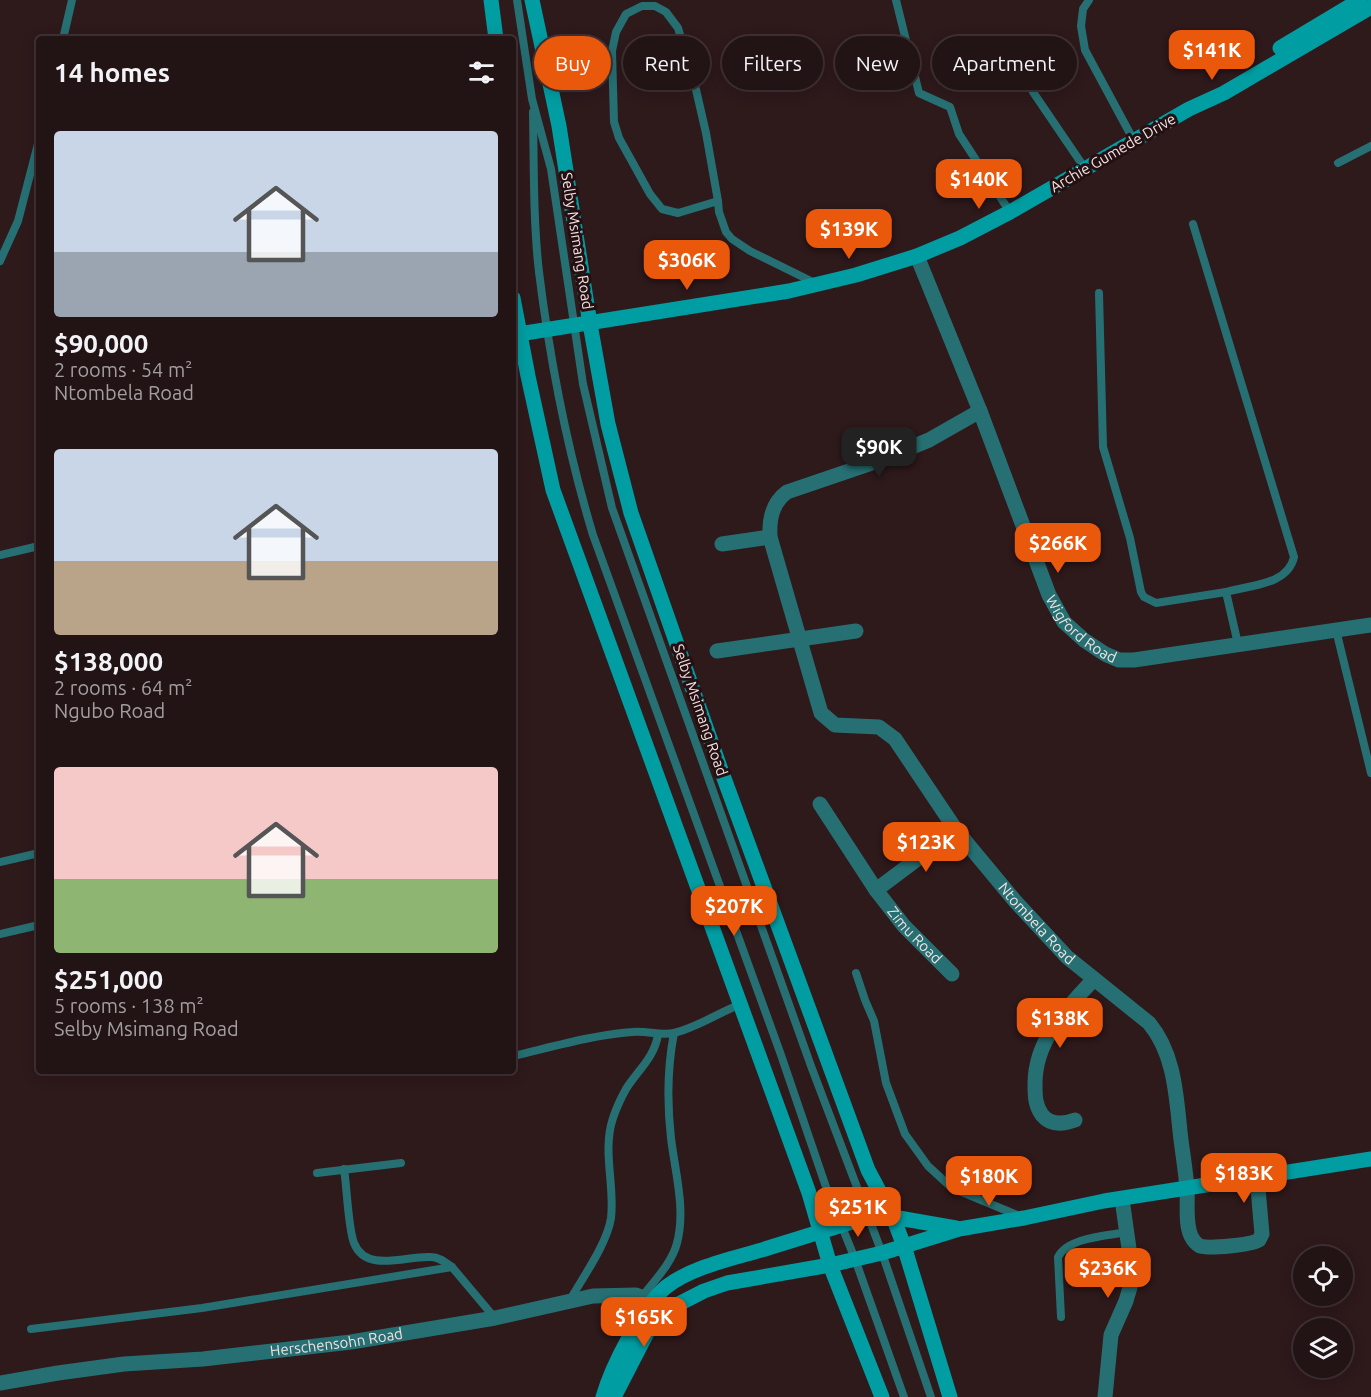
<!DOCTYPE html>
<meta charset="utf-8">
<style>
:root{--surface:#221314;--page:#2a1c1d;--text:#f1f3f6;--muted:#a29ea0;--line:#3f3234;--accent:#ea580c}
body{margin:0;font-family:Ubuntu,sans-serif;background:var(--page);color:var(--text);height:100vh;display:flex;flex-direction:column;font-size:22px;white-space:nowrap}
*{box-sizing:border-box;margin:0}
p{font-size:20px;color:var(--muted)}
.icon{flex:none;width:33px;height:33px;fill:none;stroke:currentColor;stroke-width:2;stroke-linecap:round;stroke-linejoin:round}
.map{position:relative;flex:1;overflow:hidden}
.side{position:absolute;left:36px;top:36px;width:480px;height:1038px;display:flex;flex-direction:column;background:var(--surface);border-radius:6px;box-shadow:0 3px 15px #0003,0 0 0 2px var(--line)}
.side>*{flex:none}
.guide{position:absolute;left:534px;top:36px;width:570px;height:54px;display:flex;gap:12px}
.tools{position:absolute;left:1293px;top:1246px;display:grid;gap:12px}
.tools a{display:grid;place-items:center;width:60px;height:60px;border-radius:50%;background:var(--surface);box-shadow:0 3px 15px #0003,0 0 0 2px var(--line);font-size:30px}
.price{position:absolute;translate:-50% -51px;padding:0 14px;border-radius:12px;background:var(--accent);color:#fff;font-size:20px;line-height:39px;filter:drop-shadow(0 2px 3px #0008)}
.price::after{content:'';position:absolute;left:50%;top:36px;width:18px;height:14px;margin-left:-9px;background:inherit;clip-path:polygon(0 0,100% 0,50% 100%)}
.price.on{background:#222;color:#fff}
ul{padding:0;list-style:none}
li{display:grid;align-content:center;gap:12px;height:318px;padding:0 18px}
li span{display:grid;place-items:center;height:186px;border-radius:6px;color:#555}
li>.icon{margin-inline-start:auto}
span .icon{width:108px;height:108px;fill:#fffc;stroke-width:1}
li b{font-size:26px}
h2{display:flex;justify-content:space-between;align-items:center;height:72px;padding:0 18px;font-size:26px}
.chip{padding:0 21px;border-radius:27px;background:var(--surface);box-shadow:0 3px 15px #0003,0 0 0 2px var(--line);font-size:21px;line-height:54px}
.chip.on{background:var(--accent);color:#fff}
.map>svg:first-child{display:block}
.lines{fill:none;stroke-linecap:round;stroke-linejoin:round}
.lane{stroke:#267073;stroke-width:8}
.street{stroke:#267073;stroke-width:15}
.secondary{stroke:#009da2;stroke-width:15}
.labels{text-anchor:middle;stroke-width:6;stroke-linejoin:round;paint-order:stroke}
.street-label{font-size:15px;fill:#f1e2e2;stroke:#241012}
</style>
<div class="map">
<svg width="1371" height="1397" viewBox="0 0 1371 1397">
<rect width="100%" height="100%" fill="#2e191b"/>
<g class="lines">
<g class="lane">
<path d="M 517,0 L 532,99 L 551,169 L 583,384 L 612,508 L 811,1066 L 882,1253 L 931,1397"/>
<path d="M 896,0 L 919,93 L 950,107 L 959,134 L 1010,212"/>
<path d="M 1089,0 L 1083,9 L 1081,26 L 1085,50 L 1134,141"/>
<path d="M 63,39 L 72,0"/>
<path d="M 1033,92 L 1086,170"/>
<path d="M 533,112 C 534,165 533,219 539,272 C 550,361 567,449 593,535 L 781,1055 L 826,1187 L 855,1259 L 904,1397"/>
<path d="M 1338,163 L 1371,146"/>
<path d="M 718,201 L 678,213 L 662,209 L 650,194 L 619,138 L 614,122 L 612,51 L 616,32 L 626,14 L 642,6 L 655,6 L 666,12 L 678,28 L 694,81 L 706,133 L 718,201 L 719,212 L 726,232 L 732,239 L 750,251 L 815,283"/>
<path d="M 1193,224 L 1294,557 C 1288,585 1250,585 1226,592 L 1238,644"/>
<path d="M 0,261 L 18,221 L 39,140"/>
<path d="M 1099,293 L 1103,447 L 1130,538 L 1141,592 L 1144,597 L 1156,603 L 1226,592"/>
<path d="M 0,555 L 39,546"/>
<path d="M 1336,630 L 1371,773"/>
<path d="M 0,862 L 39,853"/>
<path d="M 0,934 L 39,925"/>
<path d="M 856,973 L 865,1000 L 874,1021 L 886,1083 L 905,1134 L 928,1166 L 952,1188 L 1017,1215"/>
<path d="M 513,1056 C 552,1047 592,1035 632,1032 C 646,1030 659,1036 674,1033"/>
<path d="M 344,1169 C 347,1187 348,1228 354,1243 C 366,1274 408,1255 431,1257 C 439,1257 445,1262 452,1267 L 494,1317"/>
<path d="M 317,1173 L 401,1163"/>
<path d="M 642,1297 C 654,1281 672,1263 677,1243 C 686,1209 675,1172 671,1138 C 667,1103 667,1069 674,1033 C 698,1027 718,1013 741,1004"/>
<path d="M 570,1300 C 583,1277 607,1244 611,1218 C 615,1185 602,1151 613,1118 C 616,1109 621,1098 626,1089 C 638,1070 654,1058 658,1035"/>
<path d="M 1061,1317 L 1058,1257 C 1068,1237 1107,1236 1127,1232"/>
<path d="M 31,1329 L 202,1308 L 452,1267"/>
</g>
<g class="street">
<path id="s1" d="M 917,256 L 980,411 L 1049,595 L 1064,622 L 1084,640 L 1105,654 L 1119,660 L 1134,660 L 1371,625"/>
<path id="s2" d="M 980,411 L 929,440 L 878,461 L 787,492 C 772,503 769,519 770,537 L 821,713 L 835,725 L 879,727 L 895,739 L 956,830 L 1015,901 L 1067,957 L 1149,1023 C 1174,1053 1176,1093 1180,1131 C 1182,1151 1186,1171 1187,1190 C 1188,1204 1185,1223 1191,1236 C 1193,1240 1196,1244 1200,1246 C 1209,1249 1251,1245 1259,1240 L 1262,1234 L 1257,1177"/>
<path d="M 722,544 L 770,537"/>
<path d="M 717,651 L 856,631"/>
<path id="s3" d="M 820,804 L 876,890 L 904,926 L 952,974"/>
<path d="M 876,890 L 956,830"/>
<path d="M 1075,1120 C 1064,1124 1051,1126 1042,1115 C 1035,1105 1035,1096 1035,1084 C 1035,1040 1066,1009 1094,979"/>
<path id="s4" d="M 0,1383 L 58,1373 L 124,1364 L 203,1359 L 351,1342 L 495,1318 L 593,1296 L 636,1295 L 652,1301 L 665,1311"/>
<path d="M 1105,1397 L 1111,1335 L 1126,1301 L 1133,1277 L 1122,1199"/>
</g>
<g class="secondary">
<path d="M 491,0 L 496,39"/>
<path d="M 532,0 L 559,126 L 590,324 L 608,424 L 631,513 L 721,770 L 868,1170 L 893,1217 L 904,1246 L 950,1397"/>
<path d="M 1280,48 L 1360,0"/>
<path d="M 513,298 L 528,376 L 553,490 L 809,1193 L 830,1265 L 882,1397"/>
<path d="M 519,334 L 789,291 L 856,275 L 917,256 L 960,238 L 1010,212 L 1189,109 L 1224,93 L 1371,7"/>
<path d="M 603,1397 C 612,1366 642,1307 666,1287 C 693,1266 736,1258 768,1248 C 801,1238 835,1227 868,1217 L 893,1217 L 956,1228"/>
<path d="M 614,1397 L 649,1329 L 665,1311 L 704,1291 L 727,1283 L 830,1265 L 882,1253 L 959,1229 L 1024,1218 L 1104,1201 L 1371,1159"/>
</g>
</g>
<g class="labels">
<g class="street-label">
<text transform="translate(1113 153) rotate(-30)" y="5">Archie Gumede Drive</text>
<text transform="translate(577 241) rotate(81)" y="5">Selby Msimang Road</text>
<text dy="5" stroke="none"><textPath href="#s1" startOffset="412">Wigford Road</textPath></text>
<text transform="translate(700 710) rotate(71)" y="5">Selby Msimang Road</text>
<text dy="5" stroke="none"><textPath href="#s2" startOffset="759">Ntombela Road</textPath></text>
<text dy="5" stroke="none"><textPath href="#s3" startOffset="162">Zimu Road</textPath></text>
<text dy="5" stroke="none"><textPath href="#s4" startOffset="339">Herschensohn Road</textPath></text>
</g>
</g>
</svg>
<div class="tools">
<a><svg class="icon" aria-label="locate" viewBox="0 0 24 24"><circle cx="12" cy="12" r="6"/><path d="M12 2v4M12 18v4M2 12h4M18 12h4"/></svg></a>
<a><svg class="icon" aria-label="layers" viewBox="0 0 24 24"><path d="M12 4l9 5-9 5-9-5zM3 14l9 5 9-5"/></svg></a>
</div>
<b class="price" style="left:1212px;top:81px">$141K</b>
<b class="price" style="left:979px;top:210px">$140K</b>
<b class="price" style="left:849px;top:260px">$139K</b>
<b class="price" style="left:687px;top:291px">$306K</b>
<b class="price on" style="left:879px;top:478px">$90K</b>
<b class="price" style="left:1058px;top:574px">$266K</b>
<b class="price" style="left:926px;top:873px">$123K</b>
<b class="price" style="left:734px;top:937px">$207K</b>
<b class="price" style="left:1060px;top:1049px">$138K</b>
<b class="price" style="left:1244px;top:1204px">$183K</b>
<b class="price" style="left:989px;top:1207px">$180K</b>
<b class="price" style="left:858px;top:1238px">$251K</b>
<b class="price" style="left:1108px;top:1299px">$236K</b>
<b class="price" style="left:644px;top:1348px">$165K</b>
<div class="guide">
<a class="chip on">Buy</a>
<a class="chip">Rent</a>
<a class="chip">Filters</a>
<a class="chip">New</a>
<a class="chip">Apartment</a>
</div>
<section class="side">
<h2>14 homes<svg class="icon" aria-label="filters" viewBox="0 0 24 24"><path d="M4 7h16M4 17h16"/><circle cx="9" cy="7" r="2"/><circle cx="15" cy="17" r="2"/></svg></h2>
<ul>
<li><span style="background:linear-gradient(#c9d6e8 65%,#9aa5b1 0)"><svg class="icon" aria-label="home" viewBox="0 0 24 24"><path d="M3 11l9-7 9 7M6 9v11h12V9"/></svg></span><div><b>$90,000</b><p>2 rooms · 54 m²</p><p>Ntombela Road</p></div></li>
<li><span style="background:linear-gradient(#c9d6e8 60%,#b9a48a 0)"><svg class="icon" aria-label="home" viewBox="0 0 24 24"><path d="M3 11l9-7 9 7M6 9v11h12V9"/></svg></span><div><b>$138,000</b><p>2 rooms · 64 m²</p><p>Ngubo Road</p></div></li>
<li><span style="background:linear-gradient(#f6c9c9 60%,#8fb573 0)"><svg class="icon" aria-label="home" viewBox="0 0 24 24"><path d="M3 11l9-7 9 7M6 9v11h12V9"/></svg></span><div><b>$251,000</b><p>5 rooms · 138 m²</p><p>Selby Msimang Road</p></div></li>
</ul>
</section>
</div>
